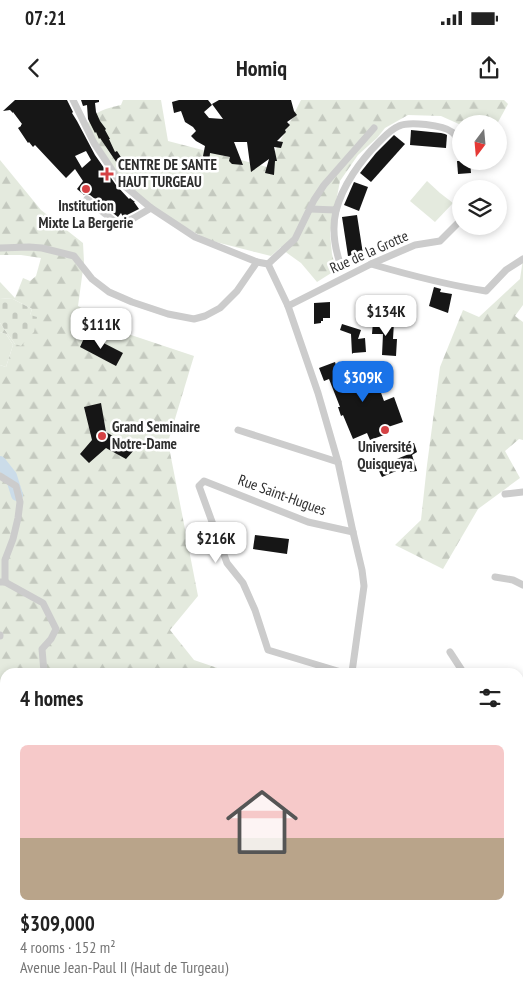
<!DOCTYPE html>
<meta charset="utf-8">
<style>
:root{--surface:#fff;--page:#f6f6f6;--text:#222;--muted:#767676;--line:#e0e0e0;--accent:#1a73e8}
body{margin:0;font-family:"PT Sans Narrow",sans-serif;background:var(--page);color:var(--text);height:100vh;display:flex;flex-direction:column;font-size:19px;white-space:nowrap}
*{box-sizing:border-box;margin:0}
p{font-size:16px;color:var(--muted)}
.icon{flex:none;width:28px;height:28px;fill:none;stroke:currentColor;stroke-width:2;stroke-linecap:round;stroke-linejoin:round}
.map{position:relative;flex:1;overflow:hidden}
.drawer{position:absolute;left:0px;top:568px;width:524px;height:336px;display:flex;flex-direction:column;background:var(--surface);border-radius:15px 15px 0 0;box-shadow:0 2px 8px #0003}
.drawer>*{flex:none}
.needle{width:32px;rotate:196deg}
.controls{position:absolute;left:452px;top:15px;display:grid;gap:10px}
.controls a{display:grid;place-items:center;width:55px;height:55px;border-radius:50%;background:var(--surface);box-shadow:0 2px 8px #0003;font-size:25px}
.price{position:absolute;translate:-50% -42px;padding:0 11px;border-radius:10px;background:#fff;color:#222;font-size:16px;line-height:32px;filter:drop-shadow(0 1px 2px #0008)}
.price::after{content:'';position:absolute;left:50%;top:30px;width:15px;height:11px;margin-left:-8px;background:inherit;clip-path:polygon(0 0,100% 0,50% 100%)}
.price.active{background:var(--accent);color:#fff}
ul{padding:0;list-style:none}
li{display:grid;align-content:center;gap:10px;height:265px;padding:0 20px}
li+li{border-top:1px solid var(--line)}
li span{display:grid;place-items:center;height:155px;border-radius:8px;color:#555}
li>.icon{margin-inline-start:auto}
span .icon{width:90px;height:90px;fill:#fffc;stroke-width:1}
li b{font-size:21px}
h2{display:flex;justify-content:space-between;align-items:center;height:60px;padding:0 20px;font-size:21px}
.status{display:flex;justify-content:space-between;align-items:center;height:35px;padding:0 25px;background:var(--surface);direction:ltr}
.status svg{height:14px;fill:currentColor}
header{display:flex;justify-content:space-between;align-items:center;height:65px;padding:0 20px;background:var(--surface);font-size:22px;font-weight:700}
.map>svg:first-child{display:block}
.grass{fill:#e4eade}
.forest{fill:url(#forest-firs)}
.cemetery{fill:url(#cemetery-stones)}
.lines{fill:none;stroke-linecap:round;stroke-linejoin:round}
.stream{stroke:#cbdce9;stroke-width:2}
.river{stroke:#cbdce9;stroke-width:12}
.building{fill:#161616;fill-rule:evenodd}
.minor{stroke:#ccc;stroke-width:7}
.poi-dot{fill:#d54144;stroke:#fff;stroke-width:2}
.labels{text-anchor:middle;stroke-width:5;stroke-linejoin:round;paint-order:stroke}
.poi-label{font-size:15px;font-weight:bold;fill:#2f2f2f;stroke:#fff;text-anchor:start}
.street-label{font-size:15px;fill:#2f2f2f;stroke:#fff}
</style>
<div class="status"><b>07:21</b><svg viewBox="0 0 49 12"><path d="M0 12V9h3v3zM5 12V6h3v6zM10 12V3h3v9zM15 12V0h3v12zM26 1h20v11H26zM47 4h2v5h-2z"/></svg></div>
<header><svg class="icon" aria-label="back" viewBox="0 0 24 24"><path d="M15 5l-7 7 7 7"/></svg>Homiq<svg class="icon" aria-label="share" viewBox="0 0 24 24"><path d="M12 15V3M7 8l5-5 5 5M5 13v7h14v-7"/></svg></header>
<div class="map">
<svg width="523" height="903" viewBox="0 0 523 903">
<defs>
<pattern id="forest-firs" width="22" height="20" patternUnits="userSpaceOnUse" patternTransform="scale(1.25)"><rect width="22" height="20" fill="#e4eade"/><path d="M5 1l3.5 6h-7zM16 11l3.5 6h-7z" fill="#c4c9bf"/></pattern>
<pattern id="cemetery-stones" width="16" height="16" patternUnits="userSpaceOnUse" patternTransform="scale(1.25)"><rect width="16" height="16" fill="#e4eade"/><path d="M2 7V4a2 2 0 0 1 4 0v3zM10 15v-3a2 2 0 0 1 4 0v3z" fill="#c4c9bf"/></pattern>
</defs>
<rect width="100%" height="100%" fill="#fff"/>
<g class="grass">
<path d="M 427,81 L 440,93 L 453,103 L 435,122 L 410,101 Z"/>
<path d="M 0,232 L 6,234 L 13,245 L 6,267 L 0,265 Z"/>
</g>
<g class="forest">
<path d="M 123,0 L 161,0 L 168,41 L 267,67 L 301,0 L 504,0 L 508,4 L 497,24 L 461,24 L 461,25 L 441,16 L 408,15 L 385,28 L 377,38 L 358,55 L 340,81 L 330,133 L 332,154 L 336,170 L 317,182 L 301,163 L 287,153 L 281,147 L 271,156 L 208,140 L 146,105 L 115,73 L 87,26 C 92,11 108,8 121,5 Z"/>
<path d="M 0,60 L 41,110 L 83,143 L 84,162 L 78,206 L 131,235 L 194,256 L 168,342 L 198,496 L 170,530 L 194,560 L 229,572 L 5,572 L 5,897 L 0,902 L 0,265 L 6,267 L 13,245 L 6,234 L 0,232 L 0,223 L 15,244 L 30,215 L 32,209 L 13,199 L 0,198 L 0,182 L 15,198 L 23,178 L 30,181 L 36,176 L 41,158 L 21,155 L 0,155 Z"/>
<path d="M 523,159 L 523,205 L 515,216 L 523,222 L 523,340 L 519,339 L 505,351 L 520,378 L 478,409 L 443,469 L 395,445 L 421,420 L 427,365 L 440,267 L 463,210 L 479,217 L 520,179 Z"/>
</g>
<path class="cemetery" d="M 0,198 L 13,199 L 32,209 L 30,215 L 37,217 L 34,232 L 21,246 L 15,244 L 0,223 Z"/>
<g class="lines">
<path class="stream" d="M 371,899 L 376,903"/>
<path class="river" d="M 0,362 L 11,376 L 17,395"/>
</g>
<g class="building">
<path d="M 15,0 L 67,0 L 73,12 L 72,13 L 77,21 L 95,55 L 116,85 L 129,99 L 130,98 L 135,102 L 134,102 L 139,109 L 123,117 L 121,113 L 118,117 L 90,95 L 87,94 L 84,95 L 77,89 L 83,81 L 75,69 L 66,78 L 35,45 L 33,47 L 29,42 L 28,43 L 18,28 L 21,26 L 21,25 L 22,24 L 13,12 L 13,13 L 10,10 L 3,11 ZM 86,51 L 91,60 L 82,68 L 75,56 Z"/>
<path d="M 81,0 L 99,0 L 99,2 L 95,3 L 96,12 L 100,21 L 106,29 L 105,30 L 110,39 L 109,39 L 115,52 L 117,51 L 126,65 L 121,69 L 100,38 L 99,39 L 96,32 L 95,33 L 88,19 L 87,5 L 83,6 Z"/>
<path d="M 179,0 L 208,0 L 212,5 L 204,12 L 209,18 L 223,19 L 212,4 L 219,0 L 291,0 L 294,11 L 297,15 L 287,22 L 290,25 L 285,30 L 286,32 L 277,41 L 283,42 L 281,48 L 274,47 L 277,61 L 275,61 L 274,75 L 265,73 L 269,59 L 251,72 L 247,42 L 234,42 L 243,65 L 232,64 L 229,61 L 230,57 L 210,53 L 209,63 L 202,61 L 205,46 L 196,41 L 191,36 L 196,31 L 193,27 L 185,22 L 181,11 L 174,13 L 172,2 Z"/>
<path d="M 411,30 L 441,33 L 445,34 L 447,35 L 446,48 L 410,45 Z"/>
<path d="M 394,35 L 405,44 L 371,82 L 360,73 L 376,53 Z"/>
<path d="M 457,61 L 470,61 L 471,73 L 458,74 Z"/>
<path d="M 354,82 L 368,87 L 359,111 L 344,105 Z"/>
<path d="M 357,115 L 363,154 L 348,156 L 342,117 Z"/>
<path d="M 434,187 L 441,189 L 440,192 L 452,194 L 448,213 L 429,206 Z"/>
<path d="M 330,202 L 330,218 L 323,218 L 323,221 L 321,221 L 321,223 L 314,224 L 314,203 Z"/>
<path d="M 373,221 L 394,222 L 393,239 L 397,239 L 396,256 L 382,255 L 383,234 L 372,234 Z"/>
<path d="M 342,224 L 361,230 L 358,239 L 365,238 L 366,252 L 353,253 L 352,254 L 351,234 L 340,230 Z"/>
<path d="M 86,234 L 123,253 L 116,266 L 80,247 Z"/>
<path d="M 335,262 L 342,283 L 376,270 L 376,268 L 384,265 L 387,272 L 372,277 L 377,291 L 380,290 L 384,301 L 394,297 L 403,322 L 385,328 L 387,334 L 370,340 L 367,333 L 353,339 L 343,315 L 341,316 L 338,307 L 340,307 L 329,279 L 324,281 L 319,268 Z"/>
<path d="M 101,303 L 106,332 L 135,349 L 126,359 L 106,348 L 89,363 L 80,354 L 92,340 L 84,307 Z"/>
<path d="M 414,343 L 417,352 L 412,355 L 417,371 L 410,372 L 408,366 L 382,377 L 377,367 L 409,354 L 406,346 Z"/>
<path d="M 255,435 L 289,439 L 287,454 L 253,449 Z"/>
</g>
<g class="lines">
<g class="minor">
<path d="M 73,0 L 94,43 L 120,82 L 151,108 L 195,137 L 257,162 L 268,164 L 288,206 L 318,293 L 338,362 L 353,432 L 362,470 L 364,486 L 352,572"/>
<path d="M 87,99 L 114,121 L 121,124 L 134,118 L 151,108"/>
<path d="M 310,109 L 336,110"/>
<path d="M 0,148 L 29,147 L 42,148 L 74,156 L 92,179 L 109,192 L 132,202 L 168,214 L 194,219 L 205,216 L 220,208 L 237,191 L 257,162"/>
<path d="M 339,160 C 334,144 332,128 336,111 C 342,86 361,60 378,43 C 385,36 391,29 399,26 C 409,21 443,25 452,32 C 455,34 458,40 461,44"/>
<path d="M 268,164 L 295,139 L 314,100 L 324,85 L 374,28"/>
<path d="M 371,164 C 409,175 447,185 486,191 L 506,170 L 523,159"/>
<path d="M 288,206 L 371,164 L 415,145 L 440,141 L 458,123"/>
<path d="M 238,330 L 338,362"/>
<path d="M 0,376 L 16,386 L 20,402 L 18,418 L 13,439 L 5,460 L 5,482"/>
<path d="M 505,394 L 523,392"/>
<path d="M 495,477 L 513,480 L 523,485"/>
<path d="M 0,482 L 5,482 L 43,503 L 56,529 L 51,539 L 42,549 L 44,572"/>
<path d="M 0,535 L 0,536"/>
<path d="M 450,552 L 463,572"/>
<path d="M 341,572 L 268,550 L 255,510 L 243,483 L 227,463 L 199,386 L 204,381 L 308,422 L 353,432"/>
<path d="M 519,587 L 523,584"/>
<path d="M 519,620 L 523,622"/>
<path d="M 0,665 L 5,673"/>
<path d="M 519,679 L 523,686"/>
<path d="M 0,878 L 5,876"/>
<path d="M 519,882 L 523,877"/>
<path d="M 329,899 L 330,903"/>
<path d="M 134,903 L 141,899"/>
<path d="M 249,903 L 252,899"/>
<path d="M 392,903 L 394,899"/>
<path d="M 501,903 L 504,899"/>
</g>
</g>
<g class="poi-dot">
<path d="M104.5 66.5h5v5h5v5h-5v5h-5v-5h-5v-5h5z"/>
<circle cx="86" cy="89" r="5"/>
<circle cx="385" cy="330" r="5"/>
<circle cx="102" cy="336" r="5"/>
</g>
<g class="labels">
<g class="poi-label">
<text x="118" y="70">CENTRE DE SANTE<tspan x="118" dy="17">HAUT TURGEAU</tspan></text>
<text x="86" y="111" text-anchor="middle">Institution<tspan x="86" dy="17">Mixte La Bergerie</tspan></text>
<text x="112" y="332">Grand Seminaire<tspan x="112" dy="17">Notre-Dame</tspan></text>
<text x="385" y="352" text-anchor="middle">Université<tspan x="385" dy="17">Quisqueya</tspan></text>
</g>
<g class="street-label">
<text transform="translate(369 152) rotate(-24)" y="5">Rue de la Grotte</text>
<text transform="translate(282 395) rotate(20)" y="5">Rue Saint-Hugues</text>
</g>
</g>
</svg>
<div class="controls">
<a><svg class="needle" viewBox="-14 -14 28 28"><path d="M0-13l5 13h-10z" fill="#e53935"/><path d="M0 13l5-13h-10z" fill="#767676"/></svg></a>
<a><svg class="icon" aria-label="layers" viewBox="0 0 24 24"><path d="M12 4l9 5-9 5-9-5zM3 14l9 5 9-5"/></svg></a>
</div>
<b class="price" style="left:386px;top:237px">$134K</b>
<b class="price" style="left:101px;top:250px">$111K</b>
<b class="price active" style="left:363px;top:303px">$309K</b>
<b class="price" style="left:216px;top:464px">$216K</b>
<section class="drawer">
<h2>4 homes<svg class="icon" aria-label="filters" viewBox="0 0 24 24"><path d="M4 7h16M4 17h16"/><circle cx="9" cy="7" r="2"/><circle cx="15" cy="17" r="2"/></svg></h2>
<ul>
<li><span style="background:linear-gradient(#f6c9c9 60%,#b9a48a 0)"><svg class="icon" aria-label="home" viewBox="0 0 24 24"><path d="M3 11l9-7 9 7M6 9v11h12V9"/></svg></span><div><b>$309,000</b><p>4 rooms · 152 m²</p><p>Avenue Jean-Paul II (Haut de Turgeau)</p></div></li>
</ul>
</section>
</div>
